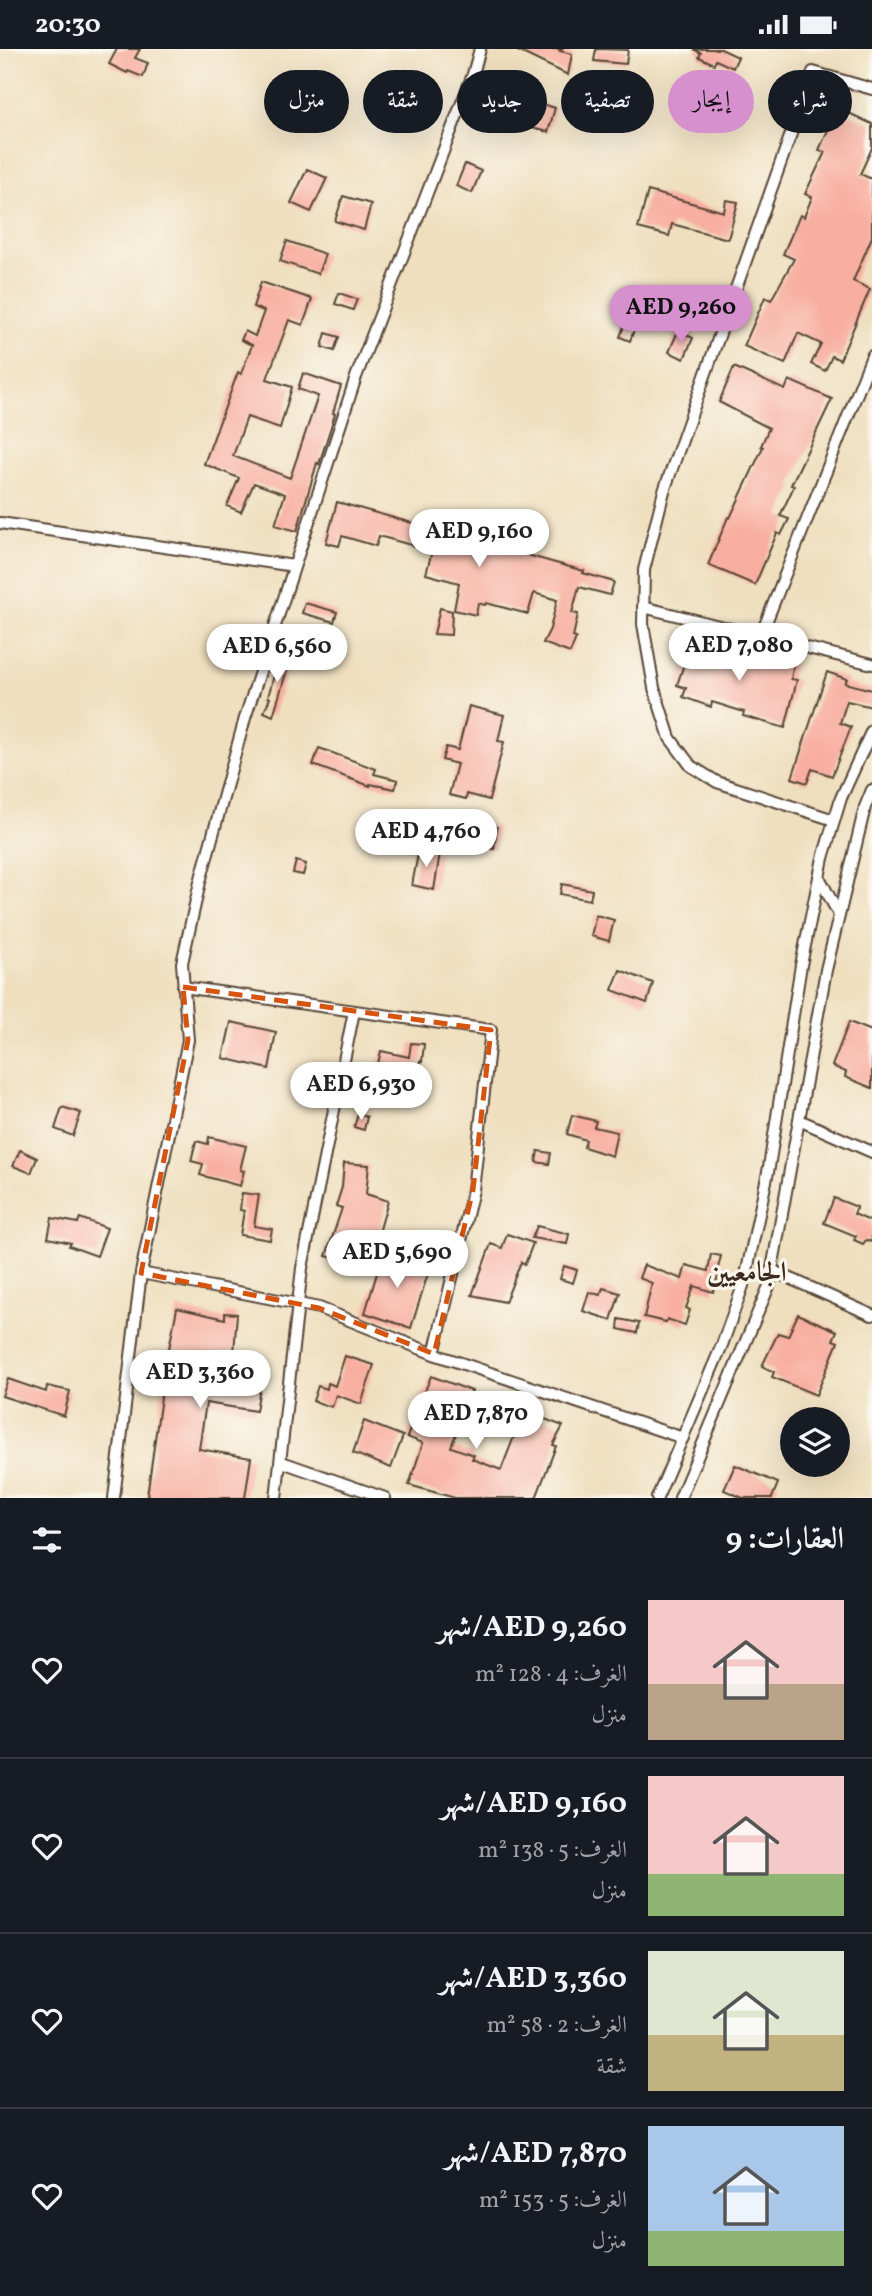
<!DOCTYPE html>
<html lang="ar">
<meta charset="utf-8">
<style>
:root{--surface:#171b24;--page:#20242c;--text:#f1f3f6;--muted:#9ea1a6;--line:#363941;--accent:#d690ce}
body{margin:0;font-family:Vollkorn,Amiri,serif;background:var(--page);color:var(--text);direction:rtl;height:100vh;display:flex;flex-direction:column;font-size:26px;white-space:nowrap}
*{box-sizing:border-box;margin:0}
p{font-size:23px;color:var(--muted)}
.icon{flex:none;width:38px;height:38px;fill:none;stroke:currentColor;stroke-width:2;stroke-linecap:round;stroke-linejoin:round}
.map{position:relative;height:1449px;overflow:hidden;direction:ltr}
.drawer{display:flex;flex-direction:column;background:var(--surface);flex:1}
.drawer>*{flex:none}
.guide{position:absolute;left:21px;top:21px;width:831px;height:63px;direction:rtl;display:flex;gap:14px}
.fabs{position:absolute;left:780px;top:1358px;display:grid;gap:14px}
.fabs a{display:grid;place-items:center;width:70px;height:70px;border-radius:50%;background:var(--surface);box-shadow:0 7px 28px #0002;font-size:35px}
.price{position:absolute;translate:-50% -60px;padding:0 16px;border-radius:24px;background:#fff;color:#222;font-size:23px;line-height:46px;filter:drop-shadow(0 2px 4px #0008)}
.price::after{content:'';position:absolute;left:50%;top:42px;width:21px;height:16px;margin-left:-10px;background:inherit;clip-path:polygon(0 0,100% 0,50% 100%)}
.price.on{background:var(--accent);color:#111}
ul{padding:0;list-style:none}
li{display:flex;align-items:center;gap:21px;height:175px;padding:0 28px}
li+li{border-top:2px solid var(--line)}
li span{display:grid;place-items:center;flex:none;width:196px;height:140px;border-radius:0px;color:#555}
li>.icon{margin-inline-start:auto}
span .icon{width:84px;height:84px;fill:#fffc;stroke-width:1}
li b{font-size:30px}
h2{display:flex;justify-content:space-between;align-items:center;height:84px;padding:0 28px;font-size:30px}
.chip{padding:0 24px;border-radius:32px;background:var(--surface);box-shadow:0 7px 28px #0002;font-size:24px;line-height:63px}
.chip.on{background:var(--accent);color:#111}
.status{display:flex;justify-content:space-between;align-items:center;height:49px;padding:0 35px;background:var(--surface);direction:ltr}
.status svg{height:19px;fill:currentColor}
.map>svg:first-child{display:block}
.building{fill:#f8aea0}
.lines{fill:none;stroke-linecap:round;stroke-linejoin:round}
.street-casing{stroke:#564536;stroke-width:14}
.street{stroke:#fff;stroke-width:10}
.marked{fill:none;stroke:#d7540e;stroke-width:5;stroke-dasharray:14 9;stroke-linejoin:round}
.labels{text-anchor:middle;stroke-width:6;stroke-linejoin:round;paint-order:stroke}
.neighbourhood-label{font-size:28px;font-weight:bold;fill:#3b2a1e;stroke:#fbf7ec}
</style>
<div class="status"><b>20:30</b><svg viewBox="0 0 49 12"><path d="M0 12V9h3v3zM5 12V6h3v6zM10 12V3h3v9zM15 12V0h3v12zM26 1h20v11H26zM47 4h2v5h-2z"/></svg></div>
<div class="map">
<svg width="872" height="1449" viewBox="0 0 872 1449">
<rect width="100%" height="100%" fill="#fbf7ec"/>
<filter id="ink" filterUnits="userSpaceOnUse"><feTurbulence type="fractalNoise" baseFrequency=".0143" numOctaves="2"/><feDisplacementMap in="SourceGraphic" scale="14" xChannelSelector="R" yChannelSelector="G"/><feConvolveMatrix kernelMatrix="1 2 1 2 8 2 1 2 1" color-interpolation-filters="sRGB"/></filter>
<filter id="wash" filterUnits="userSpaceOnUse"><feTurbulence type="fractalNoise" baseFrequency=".00686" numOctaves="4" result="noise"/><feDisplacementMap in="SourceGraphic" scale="28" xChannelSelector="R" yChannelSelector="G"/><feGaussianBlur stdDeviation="1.57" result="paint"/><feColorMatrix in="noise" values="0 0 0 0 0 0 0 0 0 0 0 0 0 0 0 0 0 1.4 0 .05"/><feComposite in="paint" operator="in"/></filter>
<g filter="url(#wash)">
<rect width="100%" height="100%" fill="#efdfbf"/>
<g id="blocks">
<g class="building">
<path d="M 117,0 L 140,0 L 135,9 L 148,14 L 143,28 L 128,22 L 127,24 L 109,15 Z"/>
<path d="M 514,0 L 562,0 L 560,2 L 572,5 L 568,26 Z"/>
<path d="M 596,0 L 628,1 L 626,15 L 594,12 Z"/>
<path d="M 693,0 L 721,0 L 738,8 L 733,19 L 716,11 L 714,15 L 699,8 L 701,4 Z"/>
<path d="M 485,36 L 555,59 L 548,83 L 499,71 L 497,81 L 475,75 Z"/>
<path d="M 838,59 L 872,75 L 872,99 L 860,125 L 872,130 L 872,188 L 853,232 L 870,240 L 840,311 L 832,307 L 825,322 L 811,315 L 821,295 L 798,284 L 785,315 L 744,297 L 765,248 L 771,251 L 794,210 L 783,205 L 800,166 L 804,168 L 812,148 L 805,145 L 825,103 L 819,101 Z"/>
<path d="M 465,115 L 481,122 L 472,144 L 456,137 Z"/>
<path d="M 307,120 L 327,129 L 311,163 L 291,154 Z"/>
<path d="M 648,142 L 724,163 L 726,151 L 738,153 L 728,190 L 672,175 L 669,187 L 638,179 Z"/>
<path d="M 343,147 L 371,155 L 364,181 L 335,172 Z"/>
<path d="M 287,192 L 325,205 L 318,225 L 280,212 Z"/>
<path d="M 261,233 L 312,250 L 303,276 L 289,271 L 267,330 L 292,338 L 280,379 L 247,368 L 233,407 L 290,429 L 318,347 L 298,340 L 303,324 L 341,337 L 333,364 L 335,365 L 319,415 L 317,414 L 297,482 L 275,476 L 285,445 L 254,434 L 241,463 L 227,457 L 239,429 L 204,415 L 238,323 L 241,325 L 252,296 L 241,291 L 245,282 L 255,287 L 264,262 L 253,258 Z"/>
<path d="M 339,244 L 357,250 L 353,261 L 335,255 Z"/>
<path d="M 632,255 L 642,259 L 630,292 L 620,288 Z"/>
<path d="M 678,282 L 693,289 L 684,310 L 669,303 Z"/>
<path d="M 326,284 L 339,288 L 334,302 L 322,298 Z"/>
<path d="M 734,318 L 785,341 L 789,331 L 832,350 L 791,436 L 794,437 L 780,467 L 789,470 L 781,486 L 777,484 L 755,536 L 708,516 L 728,468 L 730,469 L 763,398 L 761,397 L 769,379 L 719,353 Z"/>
<path d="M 337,453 L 584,522 L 583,524 L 614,533 L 610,546 L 579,538 L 572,564 L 578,565 L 573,588 L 576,589 L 570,604 L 543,594 L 550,580 L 557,551 L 534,544 L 528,565 L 486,554 L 485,556 L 478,554 L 476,566 L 454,561 L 459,534 L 426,525 L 432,502 L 379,487 L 376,497 L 342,487 L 339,497 L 326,494 Z"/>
<path d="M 305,554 L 337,563 L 334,573 L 302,564 Z"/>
<path d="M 440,559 L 452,562 L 451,586 L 434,585 Z"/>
<path d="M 682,594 L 715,605 L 718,595 L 730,599 L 729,604 L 760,615 L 763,605 L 794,615 L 791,630 L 797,631 L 785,679 L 743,667 L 744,663 L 712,653 L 711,658 L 683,648 L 686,639 L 677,636 L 684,615 L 676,612 Z"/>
<path d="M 280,605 L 291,608 L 273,667 L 264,663 L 270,649 L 268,648 Z"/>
<path d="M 827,623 L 847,630 L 845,634 L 872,641 L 872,658 L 847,652 L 840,674 L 851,678 L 832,727 L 812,720 L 807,734 L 792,729 Z"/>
<path d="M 469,657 L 504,666 L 498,692 L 504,693 L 489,751 L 467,745 L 466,750 L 449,746 L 457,715 L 442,711 L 446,698 L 458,701 Z"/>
<path d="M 319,699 L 376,720 L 374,725 L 398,731 L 395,740 L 370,735 L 370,737 L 313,716 Z"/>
<path d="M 452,771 L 497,778 L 494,800 L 449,793 Z"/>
<path d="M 419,800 L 440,804 L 434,841 L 412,836 Z"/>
<path d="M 296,812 L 306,815 L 303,826 L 293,824 Z"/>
<path d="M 562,835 L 592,841 L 590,851 L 560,845 Z"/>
<path d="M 596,866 L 614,871 L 609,892 L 591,887 Z"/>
<path d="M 620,921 L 653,934 L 647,954 L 612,941 Z"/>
<path d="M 231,973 L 276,983 L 269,1020 L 223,1009 Z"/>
<path d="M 849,973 L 872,982 L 872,1039 L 845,1028 L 846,1023 L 832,1017 Z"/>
<path d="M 411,994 L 424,995 L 422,1013 L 420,1012 L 404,1056 L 386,1050 L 386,1053 L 370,1049 L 381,1002 L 409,1008 Z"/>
<path d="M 62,1058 L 81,1064 L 73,1087 L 55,1080 Z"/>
<path d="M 358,1065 L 367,1068 L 364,1081 L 354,1078 Z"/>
<path d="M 572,1066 L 596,1072 L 594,1078 L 617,1083 L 612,1107 L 584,1098 L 586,1091 L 567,1085 Z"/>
<path d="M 209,1088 L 246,1097 L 240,1121 L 244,1122 L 240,1137 L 200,1126 L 203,1115 L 191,1112 L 196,1092 L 208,1095 Z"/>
<path d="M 20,1101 L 37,1109 L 31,1124 L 13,1117 Z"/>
<path d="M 538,1102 L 551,1104 L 549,1115 L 536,1113 Z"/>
<path d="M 344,1114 L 369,1116 L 366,1145 L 388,1152 L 373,1205 L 342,1196 L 338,1210 L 326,1207 L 342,1159 L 336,1157 L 342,1138 Z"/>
<path d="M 242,1144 L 259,1146 L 254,1177 L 272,1180 L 270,1191 L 240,1186 L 244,1162 L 240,1161 Z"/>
<path d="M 834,1149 L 857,1158 L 854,1165 L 872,1173 L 872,1193 L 866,1191 L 863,1195 L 854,1191 L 856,1187 L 824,1174 Z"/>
<path d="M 52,1169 L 78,1174 L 80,1169 L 107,1179 L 97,1207 L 69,1197 L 71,1194 L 48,1189 Z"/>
<path d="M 537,1177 L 569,1185 L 567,1195 L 532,1189 Z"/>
<path d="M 507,1185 L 533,1194 L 525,1215 L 521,1213 L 505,1253 L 472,1246 L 491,1195 L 502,1199 Z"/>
<path d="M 383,1204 L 430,1218 L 411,1279 L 365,1264 Z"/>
<path d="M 711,1205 L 721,1207 L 717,1223 L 719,1224 L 713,1243 L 694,1237 L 686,1259 L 690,1261 L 685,1276 L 667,1270 L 666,1273 L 644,1268 L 652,1234 L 639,1229 L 644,1216 L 682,1230 L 686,1216 L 708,1222 Z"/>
<path d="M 564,1217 L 577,1221 L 573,1234 L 560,1230 Z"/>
<path d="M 603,1239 L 620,1244 L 611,1271 L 583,1262 L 589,1243 L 600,1246 Z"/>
<path d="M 177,1259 L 225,1270 L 225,1264 L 237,1265 L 233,1316 L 263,1321 L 256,1362 L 206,1354 L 199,1400 L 251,1409 L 245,1449 L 162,1449 L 147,1447 L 165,1320 Z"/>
<path d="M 798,1265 L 837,1282 L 833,1291 L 838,1293 L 816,1346 L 772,1328 L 774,1323 L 762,1317 L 778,1284 L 788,1287 Z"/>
<path d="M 619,1270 L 639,1274 L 637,1284 L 618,1280 Z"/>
<path d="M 345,1307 L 374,1316 L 361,1355 L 336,1346 L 332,1358 L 313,1352 L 318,1337 L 327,1340 L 328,1334 L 335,1337 Z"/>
<path d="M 431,1327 L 472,1342 L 451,1398 L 474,1406 L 472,1410 L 501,1421 L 524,1362 L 563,1377 L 553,1396 L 556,1397 L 536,1449 L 455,1449 L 409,1436 L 423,1394 L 407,1388 Z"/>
<path d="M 8,1330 L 46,1343 L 47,1337 L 70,1342 L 64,1367 L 2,1347 Z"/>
<path d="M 364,1372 L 403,1387 L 391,1419 L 353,1404 Z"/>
<path d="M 735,1416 L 778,1434 L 772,1449 L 743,1449 L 724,1441 Z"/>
</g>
</g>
</g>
<g filter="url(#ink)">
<use href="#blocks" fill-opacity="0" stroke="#564536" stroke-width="2"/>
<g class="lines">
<g class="street-casing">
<g id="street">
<path d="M 0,474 L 294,517"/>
<path d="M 643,558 L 872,615"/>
<path d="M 761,586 L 872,307"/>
<path d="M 834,771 L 717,733 L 691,717 L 670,689 L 654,639 L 643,575 L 644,521 L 664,442 L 813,23 L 872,40"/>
<path d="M 819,828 L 839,866"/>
<path d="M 183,938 L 491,981 L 473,1141 L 434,1305"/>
<path d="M 799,1071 L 872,1103"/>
<path d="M 771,1221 L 872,1266"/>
<path d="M 141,1224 L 319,1259 L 434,1305 L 683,1389"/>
<path d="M 282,1413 L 385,1449"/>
<path d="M 114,1449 L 141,1224 L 188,991 L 182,914 L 200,833 L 245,669 L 356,328 L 473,25 L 480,0"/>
<path d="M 276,1449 L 302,1219 L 354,962"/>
<path d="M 657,1449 L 722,1296 L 745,1231 L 769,1118 L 801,916 L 823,809 L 841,749 L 872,681"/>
<path d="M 680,1449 L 769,1237 L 826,921 L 865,758 L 872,741"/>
</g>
</g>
<use href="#street" class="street"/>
</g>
</g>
<path class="marked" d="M 183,938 L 491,981 L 473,1141 L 434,1305 L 319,1259 L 141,1224 L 188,991 Z"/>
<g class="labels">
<g class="neighbourhood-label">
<text x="747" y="1232">الجامعيين</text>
</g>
</g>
</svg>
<div class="fabs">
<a><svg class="icon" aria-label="layers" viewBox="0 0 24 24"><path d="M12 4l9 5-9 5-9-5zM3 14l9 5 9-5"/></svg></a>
</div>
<b class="price on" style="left:681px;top:296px">AED 9,260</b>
<b class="price" style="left:479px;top:520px">AED 9,160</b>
<b class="price" style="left:739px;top:634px">AED 7,080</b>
<b class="price" style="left:277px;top:635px">AED 6,560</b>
<b class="price" style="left:426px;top:820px">AED 4,760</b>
<b class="price" style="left:361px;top:1073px">AED 6,930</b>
<b class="price" style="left:397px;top:1241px">AED 5,690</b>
<b class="price" style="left:200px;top:1361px">AED 3,360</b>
<b class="price" style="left:476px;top:1402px">AED 7,870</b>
<div class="guide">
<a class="chip">شراء</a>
<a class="chip on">إيجار</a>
<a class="chip">تصفية</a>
<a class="chip">جديد</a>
<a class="chip">شقة</a>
<a class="chip">منزل</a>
</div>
</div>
<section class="drawer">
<h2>العقارات: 9<svg class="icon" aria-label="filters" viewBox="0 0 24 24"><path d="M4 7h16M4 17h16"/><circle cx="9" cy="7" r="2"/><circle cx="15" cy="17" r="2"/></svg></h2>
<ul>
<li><span style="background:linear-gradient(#f6c9c9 60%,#b9a48a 0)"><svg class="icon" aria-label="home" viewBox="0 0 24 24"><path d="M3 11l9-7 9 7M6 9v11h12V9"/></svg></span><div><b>AED 9,260/شهر</b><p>الغرف: 4 · 128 m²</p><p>منزل</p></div><svg class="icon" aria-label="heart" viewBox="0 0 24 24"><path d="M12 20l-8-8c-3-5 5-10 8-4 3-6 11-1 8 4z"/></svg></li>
<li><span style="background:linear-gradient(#f6c9c9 70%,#8fb573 0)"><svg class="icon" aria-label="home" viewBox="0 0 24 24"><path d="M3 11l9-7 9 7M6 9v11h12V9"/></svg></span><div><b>AED 9,160/شهر</b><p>الغرف: 5 · 138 m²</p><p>منزل</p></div><svg class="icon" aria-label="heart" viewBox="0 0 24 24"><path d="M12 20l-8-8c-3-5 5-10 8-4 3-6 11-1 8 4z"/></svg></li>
<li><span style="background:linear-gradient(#dfe7d0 60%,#c2b280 0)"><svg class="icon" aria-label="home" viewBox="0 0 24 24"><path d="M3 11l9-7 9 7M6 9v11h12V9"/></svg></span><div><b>AED 3,360/شهر</b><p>الغرف: 2 · 58 m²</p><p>شقة</p></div><svg class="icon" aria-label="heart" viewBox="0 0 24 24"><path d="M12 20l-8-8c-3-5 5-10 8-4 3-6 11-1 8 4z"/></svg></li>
<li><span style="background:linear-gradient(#a9c7e8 75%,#8fb573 0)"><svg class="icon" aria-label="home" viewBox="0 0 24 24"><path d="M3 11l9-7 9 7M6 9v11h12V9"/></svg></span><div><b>AED 7,870/شهر</b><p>الغرف: 5 · 153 m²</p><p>منزل</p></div><svg class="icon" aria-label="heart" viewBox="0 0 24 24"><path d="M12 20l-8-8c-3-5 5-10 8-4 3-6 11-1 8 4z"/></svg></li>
</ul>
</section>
